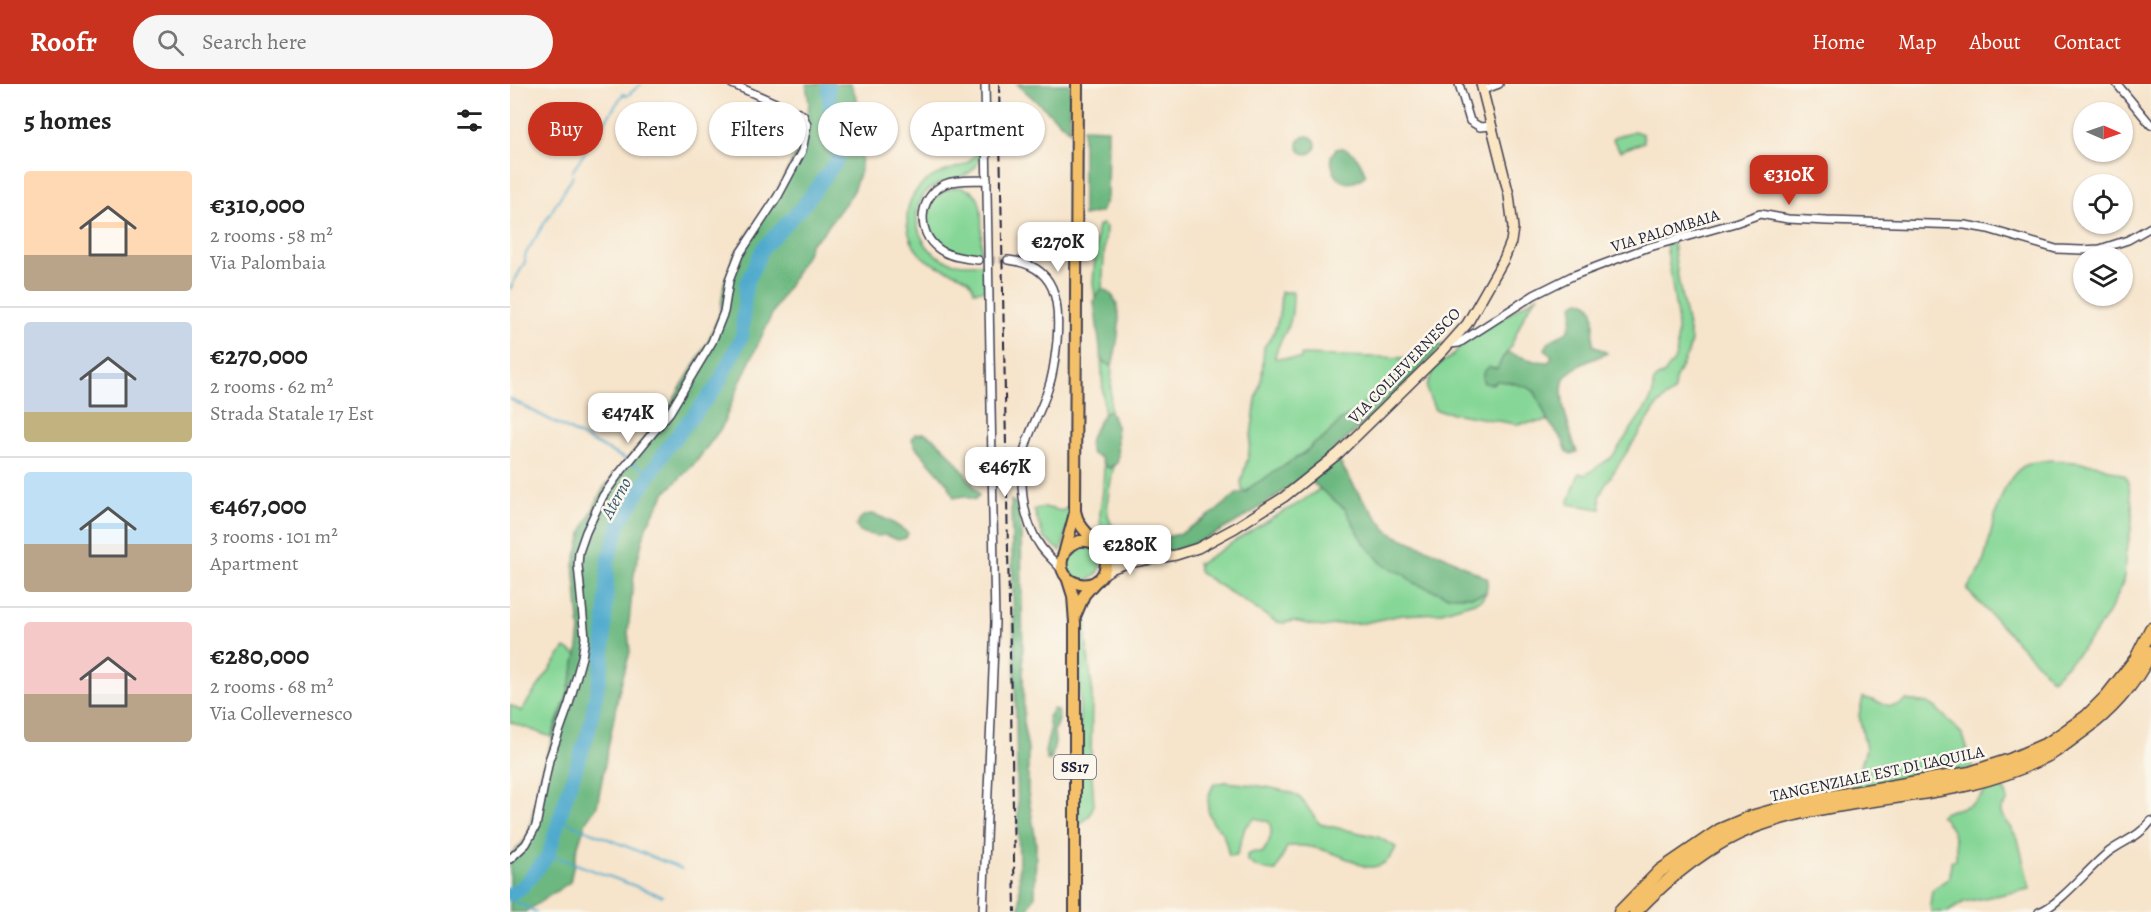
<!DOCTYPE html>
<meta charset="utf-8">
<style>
:root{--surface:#fff;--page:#f6f6f6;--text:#222;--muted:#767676;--line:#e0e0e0;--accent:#c8321e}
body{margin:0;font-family:Alegreya,serif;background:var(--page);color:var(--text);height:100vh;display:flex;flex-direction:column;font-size:22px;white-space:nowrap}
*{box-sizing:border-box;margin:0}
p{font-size:20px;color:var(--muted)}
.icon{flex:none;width:33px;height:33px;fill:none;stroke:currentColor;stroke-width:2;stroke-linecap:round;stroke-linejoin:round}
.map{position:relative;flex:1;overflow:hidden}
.side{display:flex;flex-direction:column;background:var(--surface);width:510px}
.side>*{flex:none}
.banner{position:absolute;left:18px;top:18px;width:570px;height:54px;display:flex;gap:12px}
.needle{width:39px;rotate:92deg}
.controls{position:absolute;left:1563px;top:18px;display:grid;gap:12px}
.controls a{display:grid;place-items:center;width:60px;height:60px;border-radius:50%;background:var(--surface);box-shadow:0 2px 4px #0004;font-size:30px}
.price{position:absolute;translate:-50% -51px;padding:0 14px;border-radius:12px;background:#fff;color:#222;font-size:20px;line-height:39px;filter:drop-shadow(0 2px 3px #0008)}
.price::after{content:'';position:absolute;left:50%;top:36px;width:18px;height:14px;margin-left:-9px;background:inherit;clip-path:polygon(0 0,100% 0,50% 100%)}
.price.current{background:var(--accent);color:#fff}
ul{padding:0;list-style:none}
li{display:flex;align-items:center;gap:18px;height:150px;padding:0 24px}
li+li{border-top:2px solid var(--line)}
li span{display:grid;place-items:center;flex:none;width:168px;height:120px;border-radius:6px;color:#555}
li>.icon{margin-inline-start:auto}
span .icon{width:72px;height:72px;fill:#fffc;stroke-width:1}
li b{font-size:26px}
h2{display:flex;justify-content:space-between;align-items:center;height:72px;padding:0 24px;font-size:26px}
.pill{padding:0 21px;border-radius:27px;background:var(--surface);box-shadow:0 2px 4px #0004;font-size:21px;line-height:54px}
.pill.current{background:var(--accent);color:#fff}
header{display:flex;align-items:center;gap:36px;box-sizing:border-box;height:84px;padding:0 30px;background:var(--accent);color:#fff}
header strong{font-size:28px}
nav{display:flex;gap:33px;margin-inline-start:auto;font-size:21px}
.search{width:420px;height:54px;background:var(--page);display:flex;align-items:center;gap:15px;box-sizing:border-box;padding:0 21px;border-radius:33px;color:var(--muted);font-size:22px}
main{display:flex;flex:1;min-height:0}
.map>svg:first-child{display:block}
.green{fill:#86d797;stroke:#547c69;stroke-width:1.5}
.forest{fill:#6cb880;stroke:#476d5e;stroke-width:1.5}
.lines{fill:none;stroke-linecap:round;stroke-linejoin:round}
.stream{stroke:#4faacd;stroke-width:2}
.river{stroke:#4faacd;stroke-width:14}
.street-tunnel{stroke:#ccbdae;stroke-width:7;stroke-dasharray:7 3.5;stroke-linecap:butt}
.street-casing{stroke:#423f51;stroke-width:10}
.secondary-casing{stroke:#423f51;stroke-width:12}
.primary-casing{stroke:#423f51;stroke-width:14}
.highway-casing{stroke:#423f51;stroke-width:15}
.street{stroke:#fff;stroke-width:7}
.secondary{stroke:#fbe6c4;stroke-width:9}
.primary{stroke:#f4c16b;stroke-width:10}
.highway{stroke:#f4c16b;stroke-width:12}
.rail{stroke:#22223b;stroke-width:2;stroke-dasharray:9 4.5;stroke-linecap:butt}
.labels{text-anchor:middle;stroke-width:5;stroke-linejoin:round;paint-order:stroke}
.shield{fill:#fbf7ec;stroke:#636270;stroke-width:1.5}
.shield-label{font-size:15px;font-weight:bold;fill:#22223b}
.street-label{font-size:16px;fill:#22223b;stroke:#fbf7ec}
.water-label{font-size:18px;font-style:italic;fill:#345875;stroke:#fbf7ec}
</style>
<header>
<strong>Roofr</strong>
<div class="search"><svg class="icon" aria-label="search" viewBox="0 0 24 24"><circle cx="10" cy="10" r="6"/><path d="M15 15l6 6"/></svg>Search here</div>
<nav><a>Home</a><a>Map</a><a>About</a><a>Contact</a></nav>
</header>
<main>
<section class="side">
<h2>5 homes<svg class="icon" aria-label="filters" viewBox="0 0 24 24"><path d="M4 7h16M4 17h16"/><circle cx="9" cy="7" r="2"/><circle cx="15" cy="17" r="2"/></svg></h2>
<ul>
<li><span style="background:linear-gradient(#ffd9b3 70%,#b9a48a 0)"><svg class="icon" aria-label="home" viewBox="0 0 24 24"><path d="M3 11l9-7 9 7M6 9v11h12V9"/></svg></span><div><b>€310,000</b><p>2 rooms · 58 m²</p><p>Via Palombaia</p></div></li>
<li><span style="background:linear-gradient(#c9d6e8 75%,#c2b280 0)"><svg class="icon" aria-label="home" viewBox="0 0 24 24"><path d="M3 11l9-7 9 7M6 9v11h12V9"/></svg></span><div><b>€270,000</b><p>2 rooms · 62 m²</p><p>Strada Statale 17 Est</p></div></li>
<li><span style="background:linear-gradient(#bfe0f5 60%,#b9a48a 0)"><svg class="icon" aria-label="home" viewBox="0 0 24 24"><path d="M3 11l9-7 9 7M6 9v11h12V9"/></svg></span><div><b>€467,000</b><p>3 rooms · 101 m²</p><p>Apartment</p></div></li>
<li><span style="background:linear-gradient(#f6c9c9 60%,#b9a48a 0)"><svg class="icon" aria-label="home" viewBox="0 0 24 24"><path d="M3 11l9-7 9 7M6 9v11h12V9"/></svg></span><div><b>€280,000</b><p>2 rooms · 68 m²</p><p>Via Collevernesco</p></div></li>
</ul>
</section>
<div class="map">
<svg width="1641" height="828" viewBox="0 0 1641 828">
<rect width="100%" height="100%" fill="#fbf7ec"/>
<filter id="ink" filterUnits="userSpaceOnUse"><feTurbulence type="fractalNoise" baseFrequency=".0167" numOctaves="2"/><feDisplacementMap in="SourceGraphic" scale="12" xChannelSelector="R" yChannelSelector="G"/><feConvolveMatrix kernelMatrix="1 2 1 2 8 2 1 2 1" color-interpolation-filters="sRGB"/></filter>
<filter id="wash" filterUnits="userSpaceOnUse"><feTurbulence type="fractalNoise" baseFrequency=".008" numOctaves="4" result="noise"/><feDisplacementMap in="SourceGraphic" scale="24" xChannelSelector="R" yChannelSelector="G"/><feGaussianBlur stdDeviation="1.35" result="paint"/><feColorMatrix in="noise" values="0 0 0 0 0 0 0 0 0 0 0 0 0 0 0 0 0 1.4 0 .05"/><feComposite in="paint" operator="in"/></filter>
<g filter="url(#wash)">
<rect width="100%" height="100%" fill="#f6e4cb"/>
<g class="green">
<path d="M 471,26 C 471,43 475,68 466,82 C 455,99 425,92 412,114 C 399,137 412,166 435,176 C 447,181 460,180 472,180 L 475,206 L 464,207 C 460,180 411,194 399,150 C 391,119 407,97 436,87 C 446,83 458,82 464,72 C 469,61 468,39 471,26 Z"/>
<path d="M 1124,47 L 1133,50 L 1134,58 L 1110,67 L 1103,56 L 1105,53 Z"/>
<path d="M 450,103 C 457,105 464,107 467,113 C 474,123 471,154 471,168 C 405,176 404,105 450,103 Z"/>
<path d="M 592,140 L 596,143 L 592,205 L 585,212 L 583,199 L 587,147 L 588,142 Z"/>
<path d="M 1163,159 L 1169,200 L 1181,257 L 1178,269 L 1165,296 L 1164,308 L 1156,313 L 1147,322 L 1095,401 L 1090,412 L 1091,425 L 1058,420 L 1069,389 L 1075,391 L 1102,373 L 1139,319 L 1143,309 L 1143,300 L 1146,294 L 1155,289 L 1164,277 L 1167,267 L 1167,233 L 1156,160 Z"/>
<path d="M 771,208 L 783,208 C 783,218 783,228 780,238 C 776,250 766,261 765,274 L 791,275 L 791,271 L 901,274 L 847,326 L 830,337 L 814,354 L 736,408 L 732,405 L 731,398 L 738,373 L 746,316 L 752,292 L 754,263 C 769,245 770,230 771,208 Z"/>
<path d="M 1029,211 C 1013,227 1009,246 999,266 C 997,269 995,271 993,273 C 988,280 987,289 987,297 C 998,298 1018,299 1025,309 C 1031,316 1034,328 1038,337 L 1005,340 L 925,326 L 917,307 L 917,301 L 925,283 L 941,273 L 950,263 L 973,246 Z"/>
<path d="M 591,272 L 593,278 L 602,282 L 600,327 L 594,328 Z"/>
<path d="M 1541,376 L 1585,380 L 1616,392 C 1625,422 1624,438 1616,468 C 1614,478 1616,490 1612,500 C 1599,536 1570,570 1542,595 L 1457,506 C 1461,497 1468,491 1472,482 C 1482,454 1486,399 1514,382 C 1522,377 1532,377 1541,376 Z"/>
<path d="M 594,381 L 599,384 L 604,381 C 600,405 587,440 615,452 L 610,456 L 608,463 L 611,466 L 599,463 L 591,453 L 590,428 L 593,406 Z"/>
<path d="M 810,405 L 835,425 L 855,460 L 873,480 L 894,490 L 904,499 L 938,512 L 963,512 L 976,509 L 971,516 L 928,529 L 891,531 L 854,539 L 829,540 L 812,543 L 783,537 L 774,539 L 766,538 L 690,489 L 687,479 L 689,480 C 720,460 750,440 782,423 C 792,418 800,411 810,405 Z"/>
<path d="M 560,422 L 559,439 L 551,467 L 534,454 L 524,426 L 534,423 L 552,427 Z"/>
<circle cx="574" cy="479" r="17"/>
<path d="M 575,516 L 577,528 L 576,555 L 582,604 L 581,680 L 584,720 L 580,731 L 569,742 L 570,546 L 571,531 Z"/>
<path d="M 55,564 L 67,571 L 57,612 L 41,653 L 0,638 L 0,621 L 11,627 Z"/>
<path d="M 1353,613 L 1380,622 L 1389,621 L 1396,616 L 1418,619 L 1425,623 L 1453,651 L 1463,684 L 1340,705 L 1351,682 L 1356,665 L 1349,631 Z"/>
<path d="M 715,698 C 733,700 772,703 786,711 C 797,718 801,731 810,740 L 868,753 L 886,763 C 881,776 872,784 857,783 C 852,782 845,778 840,776 C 822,768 796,758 777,763 L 766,787 C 755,787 746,784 737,777 L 737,771 L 744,768 L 752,769 C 759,760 764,749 759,738 L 745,734 L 735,743 L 727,771 L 719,772 C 717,764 716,756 712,748 C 709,744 704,741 702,737 C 695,724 697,712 704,700 Z"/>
<path d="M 1483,702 C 1494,702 1496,707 1498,717 L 1491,725 L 1491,730 L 1508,755 L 1520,805 L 1454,818 L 1438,828 L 1422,828 L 1420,822 L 1422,806 L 1440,793 L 1441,777 L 1446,776 C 1447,757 1444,744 1430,731 C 1440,724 1452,726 1463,719 C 1470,714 1475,707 1483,702 Z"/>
</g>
<g class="forest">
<path d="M 296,0 L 341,0 L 351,26 L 353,50 L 351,84 L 342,110 L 313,149 L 300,160 L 297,170 L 263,228 L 229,301 L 212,343 L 186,378 L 155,409 L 136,443 L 124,490 L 118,548 L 120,568 L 109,607 L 87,722 L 76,737 L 67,765 L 60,798 L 15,828 L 0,828 L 0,772 L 15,756 L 19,748 L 31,688 L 57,612 L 67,571 L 70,547 L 64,481 L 73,446 L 94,403 L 155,330 L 198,258 L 210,229 L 214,200 L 223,173 L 264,112 L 287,68 L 297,38 L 299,19 Z"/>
<path d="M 507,0 L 560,0 L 560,47 Z"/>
<path d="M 573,44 L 598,45 L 597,114 L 591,128 L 573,132 Z"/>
<circle cx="797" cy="61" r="9"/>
<path d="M 832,64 C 846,67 851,79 856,91 C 835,108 822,95 821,72 L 826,65 Z"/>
<path d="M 592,205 C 619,213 607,262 602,282 L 593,278 L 591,272 L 584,218 L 585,212 Z"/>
<path d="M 1068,217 C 1092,216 1082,246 1083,261 L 1097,269 C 1085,275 1065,281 1056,292 C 1045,305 1061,353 1067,368 L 1061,370 L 1057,368 L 1052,355 L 1038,337 L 1025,308 L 1019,304 L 999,298 L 987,297 L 982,300 L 974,299 L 972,294 L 974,287 L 979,283 L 987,285 L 993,273 L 998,269 L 1025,277 L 1039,278 L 1042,272 L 1035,265 C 1045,243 1062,264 1063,221 Z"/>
<path d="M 922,260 L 935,260 C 866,327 803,396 719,442 C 694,456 671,468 643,470 C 632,471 616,471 608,463 L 610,456 L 623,450 L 651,454 L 670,450 L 705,428 L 728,409 L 736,408 L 740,403 L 795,369 L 803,360 L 814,354 L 830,337 L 847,326 L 909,267 Z"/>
<path d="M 600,327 L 606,342 L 608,375 L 607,379 L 599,384 L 594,381 L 590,373 L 582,370 C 573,353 589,343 594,328 Z"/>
<path d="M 414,349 C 432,355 459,394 469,411 L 465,416 L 453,412 L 444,414 L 438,400 L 405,362 L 402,355 L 405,350 Z"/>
<path d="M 827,374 L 849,410 L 877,446 L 886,452 L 935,472 L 978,495 L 976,509 L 963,512 L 938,512 L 904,499 L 893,490 L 873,481 L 855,460 L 835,425 L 799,396 Z"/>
<path d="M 501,416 L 508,421 L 511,445 L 514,644 L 518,665 L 518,708 L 526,758 L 525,812 L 516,828 L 510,828 Z"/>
<path d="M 362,430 C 375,433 387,441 398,449 L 396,454 L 388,456 L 375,451 L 367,452 L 350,448 L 346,442 C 350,433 353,431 362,430 Z"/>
<path d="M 543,625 L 547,626 L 549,633 L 544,647 L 545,659 L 541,676 L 537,676 L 535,668 L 540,646 L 538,633 Z"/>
</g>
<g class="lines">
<g class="stream">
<path d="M 62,88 L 113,10 L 117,12 L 131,0"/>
<path d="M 0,205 L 15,178 L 15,171 L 63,92"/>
<path d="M 0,315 L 117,376"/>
<path d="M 120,378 L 141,389"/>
<path d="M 49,735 L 172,785"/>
<path d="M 39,770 L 152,812"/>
<path d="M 0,815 L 26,828"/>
</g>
<path class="river" d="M 0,810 L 12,803 L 38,772 L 56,713 L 79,646 L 93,576 L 98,477 L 110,438 L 157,364 L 207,302 L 232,252 L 236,200 L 253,164 L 293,122 L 328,75 L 320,25 L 318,0"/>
</g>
</g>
<g filter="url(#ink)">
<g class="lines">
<path class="street-tunnel" d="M 468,176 L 498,176"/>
<g class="street-casing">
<g id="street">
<path d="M 949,0 L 960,37 L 970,43 L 982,42"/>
<path d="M 1607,0 L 1641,41"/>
<path d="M 973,6 L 989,0"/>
<path d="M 468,176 C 455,174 440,173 429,165 C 405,148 409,112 435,100 C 447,95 464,97 477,96"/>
<path d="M 498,176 C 547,181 550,218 547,257 C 545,273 544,288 539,302 C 531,330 513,354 512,384 C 511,410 515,441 531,463 C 537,471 545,478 552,486"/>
<path d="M 940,260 L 949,259 L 1024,211 L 1062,192 L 1136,164 L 1225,139 L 1250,130 L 1278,135 L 1317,137 L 1455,141 L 1478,145 L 1546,165 L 1572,166 L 1590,165 L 1618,156 L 1641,143"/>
<path d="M 0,775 L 16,760 L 26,742 L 39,676 L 59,620 L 72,573 L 75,554 L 68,481 L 69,468 L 76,448 L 93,412 L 108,391 L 160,328 L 202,258 L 214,228 L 219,197 L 229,171 L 268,112 L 292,67 L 297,41 L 293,31 L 222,0"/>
<path d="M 473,828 L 485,538 L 475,0"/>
<path d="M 1529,828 C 1550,821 1580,782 1600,767 C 1614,757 1630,752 1641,737"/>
</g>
</g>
<g class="secondary-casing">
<g id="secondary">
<path d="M 591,464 L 605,471 L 626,474"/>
<path d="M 592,491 L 603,484 L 617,479 L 666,471 L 688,464 L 725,444 L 774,413 L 829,369 L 933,267 L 957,240 L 994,175 L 1001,158 L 1003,144 L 999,111 L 971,0"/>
</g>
</g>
<g class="primary-casing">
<g id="primary">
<path d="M 567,0 L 565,427 C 569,451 596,459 596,478 C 596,486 592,494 585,498 C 579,501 572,501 566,499 C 537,489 556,443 587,461"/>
<path d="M 555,466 L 565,429"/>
<path d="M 557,493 L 563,512 L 565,539 L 565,828"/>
<path d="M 566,530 L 574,511 L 586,497"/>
</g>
</g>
<g class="highway-casing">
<g id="highway">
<path d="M 1110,828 L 1150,787 L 1210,746 L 1241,733 L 1297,717 L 1460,689 L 1500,676 L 1539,659 L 1576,633 L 1597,612 L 1626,575 L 1641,545"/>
<path d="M 1125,828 C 1160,792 1198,760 1246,742 C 1340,707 1450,720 1540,670 C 1551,664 1560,656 1570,649 C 1599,629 1625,600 1641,568"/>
</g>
</g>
<use href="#street" class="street"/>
<use href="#secondary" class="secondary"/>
<use href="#primary" class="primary"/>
<use href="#highway" class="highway"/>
<path class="rail" d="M 489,0 L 505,828"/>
</g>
</g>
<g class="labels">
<rect class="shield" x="544" y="671" width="42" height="24" rx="4.5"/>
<g class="shield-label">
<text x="565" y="688">SS17</text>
</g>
<g class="street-label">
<text transform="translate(1155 146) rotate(-17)" y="6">VIA PALOMBAIA</text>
<text transform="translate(894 281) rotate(-46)" y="6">VIA COLLEVERNESCO</text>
<text transform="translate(1367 689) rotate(-12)" y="6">TANGENZIALE EST DI L'AQUILA</text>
</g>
<g class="water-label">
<text transform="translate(106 414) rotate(-61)" y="6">Aterno</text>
</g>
</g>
</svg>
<div class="controls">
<a><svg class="needle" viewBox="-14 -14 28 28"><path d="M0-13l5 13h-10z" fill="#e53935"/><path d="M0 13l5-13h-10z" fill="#767676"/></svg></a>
<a><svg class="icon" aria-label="locate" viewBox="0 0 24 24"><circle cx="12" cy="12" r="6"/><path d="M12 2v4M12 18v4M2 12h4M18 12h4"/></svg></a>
<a><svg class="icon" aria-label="layers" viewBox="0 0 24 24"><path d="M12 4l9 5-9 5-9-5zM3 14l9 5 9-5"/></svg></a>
</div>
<b class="price current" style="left:1279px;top:122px">€310K</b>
<b class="price" style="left:548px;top:189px">€270K</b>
<b class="price" style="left:118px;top:360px">€474K</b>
<b class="price" style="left:495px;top:414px">€467K</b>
<b class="price" style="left:620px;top:492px">€280K</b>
<div class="banner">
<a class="pill current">Buy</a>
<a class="pill">Rent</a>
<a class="pill">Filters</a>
<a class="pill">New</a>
<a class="pill">Apartment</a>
</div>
</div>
</main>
